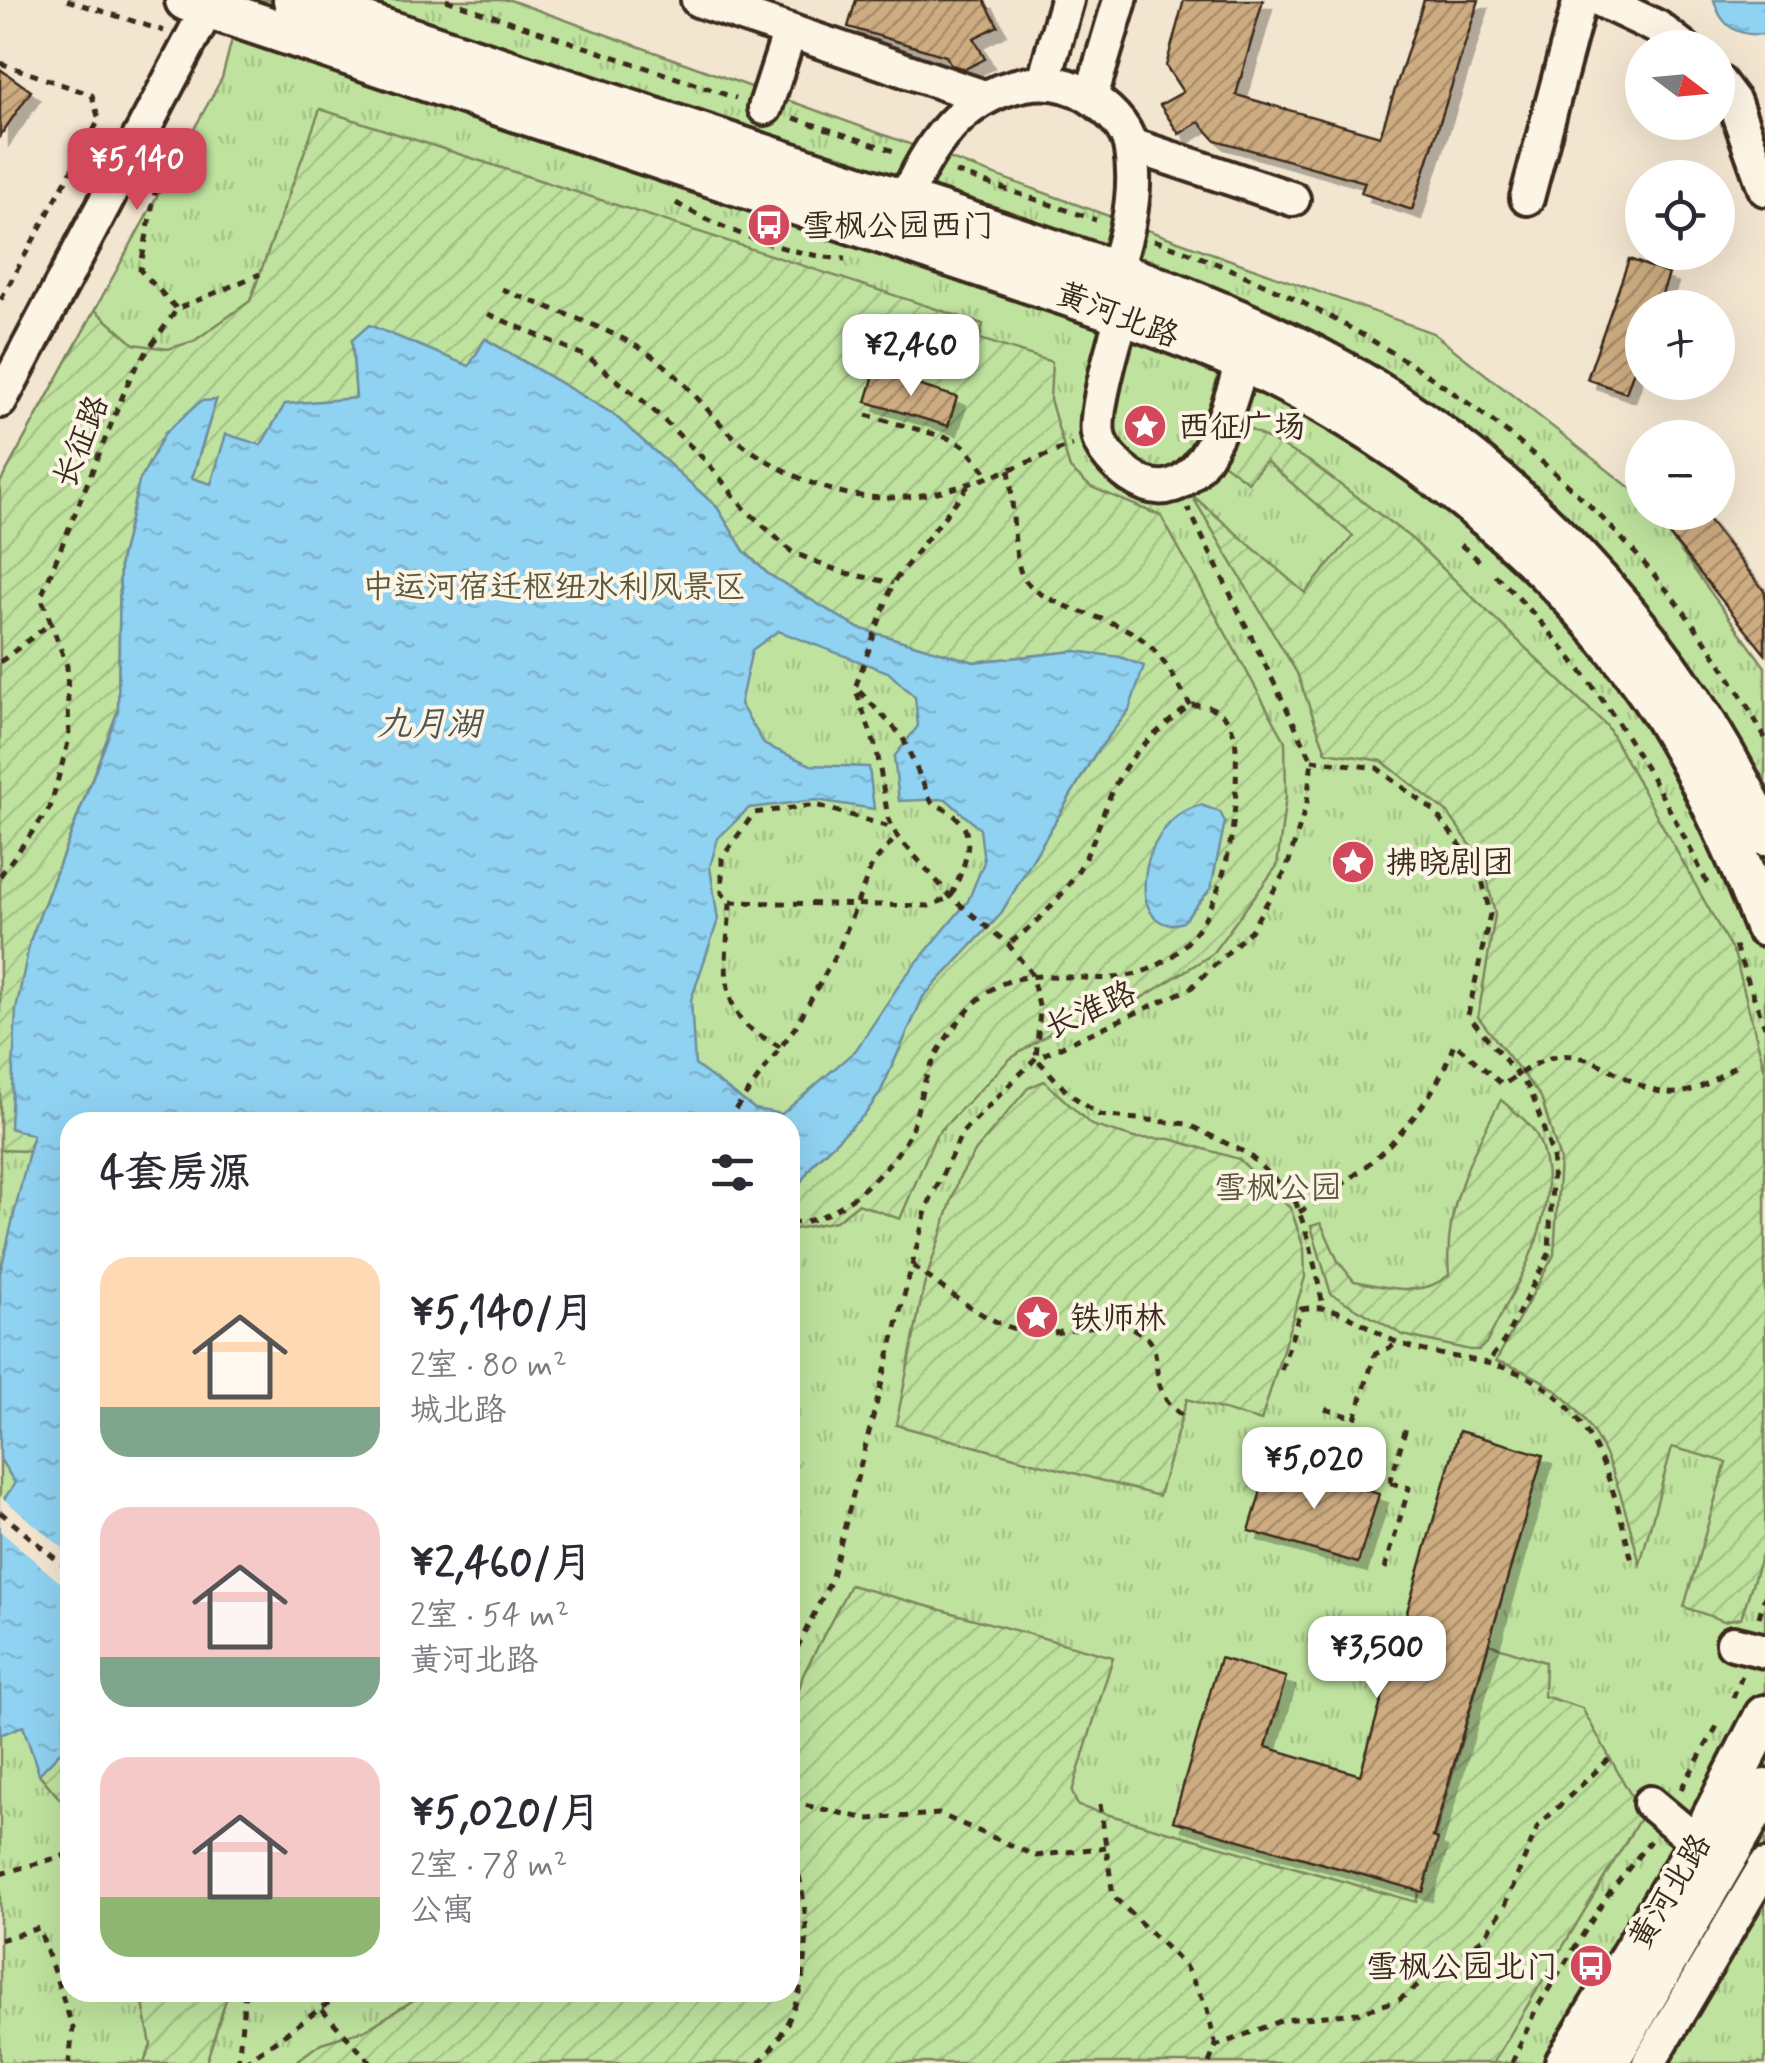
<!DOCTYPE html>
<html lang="zh">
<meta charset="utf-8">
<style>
:root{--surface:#fff;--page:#f2f2f3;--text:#2b2b33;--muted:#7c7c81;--accent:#d1495b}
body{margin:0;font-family:Mynerve,"LXGW WenKai TC",sans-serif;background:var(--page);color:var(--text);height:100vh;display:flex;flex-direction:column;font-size:38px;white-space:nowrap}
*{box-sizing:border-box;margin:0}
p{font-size:32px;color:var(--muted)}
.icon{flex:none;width:55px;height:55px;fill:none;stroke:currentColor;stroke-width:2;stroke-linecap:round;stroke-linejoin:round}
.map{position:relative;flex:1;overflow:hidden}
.drawer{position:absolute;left:60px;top:1112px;width:740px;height:890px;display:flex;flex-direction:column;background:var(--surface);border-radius:30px;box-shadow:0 10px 40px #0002}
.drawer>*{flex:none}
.needle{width:65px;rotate:106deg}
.buttons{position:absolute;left:1625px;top:30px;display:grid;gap:20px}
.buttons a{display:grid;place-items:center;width:110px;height:110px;border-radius:50%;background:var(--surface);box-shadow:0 10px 40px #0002;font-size:50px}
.price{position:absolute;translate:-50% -85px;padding:0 22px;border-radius:20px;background:#fff;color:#222;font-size:32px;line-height:65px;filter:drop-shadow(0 2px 5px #0008)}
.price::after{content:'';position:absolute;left:50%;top:60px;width:30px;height:22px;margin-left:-15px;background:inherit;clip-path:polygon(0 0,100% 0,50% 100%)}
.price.current{background:var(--accent);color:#fff}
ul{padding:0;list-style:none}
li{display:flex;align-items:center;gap:30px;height:250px;padding:0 40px}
li span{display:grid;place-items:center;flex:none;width:280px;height:200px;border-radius:30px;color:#555}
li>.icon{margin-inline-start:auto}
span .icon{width:120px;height:120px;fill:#fffc;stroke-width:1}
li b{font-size:42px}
h2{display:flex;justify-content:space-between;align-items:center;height:120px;padding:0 40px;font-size:42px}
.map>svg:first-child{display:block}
.park{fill:url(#park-tufts);stroke:#7d865e;stroke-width:2.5;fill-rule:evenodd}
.garden{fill:url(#garden-furrows);stroke:#7d865e;stroke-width:2.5}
.water{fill:url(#water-ripples);stroke:#6e8f9d;stroke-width:2.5;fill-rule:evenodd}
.pier{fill:#f3e6d1}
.building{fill:url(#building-hatch);stroke:#3b2a1e;stroke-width:2.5;filter:url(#shadow)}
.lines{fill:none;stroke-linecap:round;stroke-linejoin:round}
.minor-casing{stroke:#3b2a1e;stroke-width:40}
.major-casing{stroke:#3b2a1e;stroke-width:48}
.path{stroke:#3b2a1e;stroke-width:5;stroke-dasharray:8 8;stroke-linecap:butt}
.minor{stroke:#fcf5e5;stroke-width:32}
.major{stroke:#fcf5e5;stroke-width:40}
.labels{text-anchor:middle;stroke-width:8;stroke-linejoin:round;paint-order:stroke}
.poi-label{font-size:32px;fill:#3b2a1e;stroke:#fcf5e5;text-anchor:start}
.street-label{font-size:32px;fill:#3b2a1e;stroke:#fcf5e5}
.park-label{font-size:32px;fill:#5c583e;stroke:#fcf5e5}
.water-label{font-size:35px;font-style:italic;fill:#505453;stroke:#fcf5e5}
</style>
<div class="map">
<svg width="1765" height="2063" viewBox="0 0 1765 2063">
<defs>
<pattern id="park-tufts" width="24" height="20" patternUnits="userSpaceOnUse" patternTransform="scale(2.5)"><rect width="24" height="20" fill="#bfe39e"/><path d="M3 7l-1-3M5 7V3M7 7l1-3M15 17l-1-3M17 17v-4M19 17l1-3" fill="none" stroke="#a5c388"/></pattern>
<pattern id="garden-furrows" width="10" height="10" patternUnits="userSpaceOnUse" patternTransform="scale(2.5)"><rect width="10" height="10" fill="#bfe39e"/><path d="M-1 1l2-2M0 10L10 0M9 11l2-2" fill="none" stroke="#a5c388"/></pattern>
<pattern id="water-ripples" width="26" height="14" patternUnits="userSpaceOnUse" patternTransform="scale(2.5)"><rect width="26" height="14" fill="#90d2f2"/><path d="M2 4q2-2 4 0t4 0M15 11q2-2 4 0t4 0" fill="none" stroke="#7db4cf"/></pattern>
<pattern id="building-hatch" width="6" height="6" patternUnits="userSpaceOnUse" patternTransform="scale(2.5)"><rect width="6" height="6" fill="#ceac81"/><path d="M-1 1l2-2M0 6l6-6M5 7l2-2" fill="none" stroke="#a88c69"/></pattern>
<filter id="shadow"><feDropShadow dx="9" dy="9" stdDeviation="0" flood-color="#0004"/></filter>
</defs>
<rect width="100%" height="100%" fill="#f3e6d1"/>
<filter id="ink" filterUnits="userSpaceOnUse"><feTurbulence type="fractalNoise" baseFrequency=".01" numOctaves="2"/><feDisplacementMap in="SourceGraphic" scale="20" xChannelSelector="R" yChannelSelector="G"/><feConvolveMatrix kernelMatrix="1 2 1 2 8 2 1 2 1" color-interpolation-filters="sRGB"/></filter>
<g filter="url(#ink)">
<path class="park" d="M 242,0 L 510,0 L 1433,333 L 1642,497 L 1642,512 L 1653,513 L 1765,667 L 1765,2063 L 0,2063 L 0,483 L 222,78 ZM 70,1122 L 790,1122 L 790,1992 L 70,1992 Z"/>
<g class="garden">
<path d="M 320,109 L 983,324 L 980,339 L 1052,362 L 1050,399 L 1070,469 L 1091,487 L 1161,516 L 1285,741 L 1286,796 L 1277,866 L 1211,955 L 1130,1005 L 1067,1022 L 1010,1059 L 936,1135 L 900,1219 L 858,1204 L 836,1221 L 790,1230 L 790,1198 L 815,1161 L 866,1113 L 880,1093 L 923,997 L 1000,915 L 1095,754 L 1129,710 L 1075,651 L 974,662 L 858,628 L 768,574 L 744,551 L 717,507 L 613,414 L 486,339 L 470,368 L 352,340 L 356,398 L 261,445 L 211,484 L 192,479 L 216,400 L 165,433 L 139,482 L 120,562 L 118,710 L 30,941 L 10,1128 L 33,1134 L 29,1151 L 0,1150 L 0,483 L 95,310 L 134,344 L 168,349 L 194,341 L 250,301 Z"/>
<path d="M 1242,425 L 1309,461 L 1412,539 L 1607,726 L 1735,956 L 1765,1071 L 1765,1545 L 1741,1618 L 1724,1621 L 1684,1607 L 1726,1462 L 1672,1447 L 1640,1564 C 1615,1471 1598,1390 1496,1361 L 1554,1255 L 1560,1160 L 1541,1097 L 1478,1017 L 1495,915 L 1484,864 L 1448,813 L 1382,761 L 1326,752 L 1297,673 L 1191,494 L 1305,593 L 1353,536 L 1266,461 L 1248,482 L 1220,461 Z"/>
<path d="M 1044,1081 L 1091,1125 L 1134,1138 L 1170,1139 L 1239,1159 L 1291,1209 L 1304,1249 L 1305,1277 L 1261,1421 L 1187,1399 L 1159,1496 L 896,1425 L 924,1286 L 959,1178 L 976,1150 L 1028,1088 Z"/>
<path d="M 1501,1100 C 1514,1111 1531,1123 1538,1138 C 1568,1208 1517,1282 1487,1342 L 1479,1350 L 1470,1350 L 1403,1335 L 1331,1294 L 1311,1226 L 1321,1223 L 1338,1261 L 1354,1281 C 1389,1287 1420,1299 1449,1275 C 1443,1212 1471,1153 1501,1100 Z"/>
<path d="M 850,1585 L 1113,1657 L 1072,1792 L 1078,1806 L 1416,1902 L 1489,1644 L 1545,1662 L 1544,1696 L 1582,1708 L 1642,1815 L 1493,2063 L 294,2063 L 321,2043 L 367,2029 L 425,1993 L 790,1992 L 790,1723 L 803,1675 Z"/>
<path d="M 70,1657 L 70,1811 L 39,1774 L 62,1750 Z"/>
<path d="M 141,1993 L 228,1993 L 206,2063 L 144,2063 L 151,2045 Z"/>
</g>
<g class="water">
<path d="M 1714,0 L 1765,0 L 1765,34 C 1738,37 1721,27 1714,0 Z"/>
<path d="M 369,325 L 469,366 L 485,339 L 613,414 L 717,507 L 744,551 L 768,574 L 858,628 L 974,662 L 1075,651 L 1120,657 L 1144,666 L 1129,710 L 1095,754 L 1000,915 L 923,997 L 880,1093 L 866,1113 L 815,1161 L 790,1198 L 790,1122 L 70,1122 L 70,1657 L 62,1750 L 39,1774 L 23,1726 L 0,1735 L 0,1505 L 15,1483 L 0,1459 L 0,1273 L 33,1135 L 10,1128 L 16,1010 L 30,941 L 118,711 L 120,562 L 139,482 L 165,433 L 201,401 L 216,400 L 192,478 L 211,484 L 226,434 L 261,445 L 285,404 L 356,398 L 352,340 ZM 778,631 L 888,672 L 915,697 L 918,726 L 894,757 L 899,801 L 946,799 L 980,829 L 984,862 L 968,901 L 903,979 L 856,1050 L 782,1114 L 755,1109 L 695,1065 L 691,1000 L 718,920 L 710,867 L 718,838 L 749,808 L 816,800 L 874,809 L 869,767 L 811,765 L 765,745 L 740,704 L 752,650 Z"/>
<path d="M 1201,805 L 1220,812 L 1225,822 L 1211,888 L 1183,922 C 1126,941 1133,822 1201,805 Z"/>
</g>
<path class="pier" d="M 0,1496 L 70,1554 L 70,1591 L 0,1531 Z"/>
<g class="building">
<path d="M 856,0 L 984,0 L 998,26 L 974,38 L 985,59 L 965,69 L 951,65 L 946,56 L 848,27 Z"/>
<path d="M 1184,0 L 1263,0 L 1236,95 L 1380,136 L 1424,0 L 1479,0 L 1412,210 L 1361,193 L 1365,182 L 1215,140 L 1199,122 L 1179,134 L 1160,105 L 1183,92 L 1166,66 Z"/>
<path d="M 0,69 L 31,91 L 0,136 Z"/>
<path d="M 1629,259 L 1669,274 L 1657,308 L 1642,308 L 1642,348 L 1626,393 L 1587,379 Z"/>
<path d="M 875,372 L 957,397 L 948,426 L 866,402 Z"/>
<path d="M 1651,512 L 1702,512 L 1765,592 L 1765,654 Z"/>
<path d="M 1459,1431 L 1543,1455 L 1433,1837 L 1438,1839 L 1423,1892 L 1173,1821 L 1220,1658 L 1286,1677 L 1266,1747 L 1360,1775 Z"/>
<path d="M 1270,1461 L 1379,1494 L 1358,1563 L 1249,1531 Z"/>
</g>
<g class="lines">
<g class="minor-casing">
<g id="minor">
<path d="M 698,0 L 981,96"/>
<path d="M 1600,0 L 1657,27 L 1684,48"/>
<path d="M 1044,81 L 1067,0"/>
<path d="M 1718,81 L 1734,102 L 1765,189"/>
<path d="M 1091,97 L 1120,0"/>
<path d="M 765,108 L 790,31"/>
<path d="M 1131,145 L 1293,199"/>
<path d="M 1527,198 L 1580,0"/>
<path d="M 896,224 C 919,160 954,97 1025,84 C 1048,80 1071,84 1090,97 C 1108,109 1128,127 1131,150 C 1139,199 1124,247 1108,293"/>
<path d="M 1123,314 C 1115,338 1094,411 1098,434 C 1100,450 1118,467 1130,476 C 1198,524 1229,407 1242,362"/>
<path d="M 0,401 L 212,0"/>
<path d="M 1733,1643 L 1765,1651"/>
<path d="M 1650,1803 L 1699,1844 L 1718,1853"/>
<path d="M 1649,2063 L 1765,1866"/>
</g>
</g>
<g class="major-casing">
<g id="major">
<path d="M 186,0 L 1103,307 C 1160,328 1218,348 1272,375 C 1423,450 1572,572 1663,714 C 1704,780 1737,853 1765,926"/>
<path d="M 294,0 C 478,61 662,121 846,182 C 997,232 1174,284 1315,357 C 1507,457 1676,639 1765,835"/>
<path d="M 1566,2063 L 1699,1844 L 1765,1716"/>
<path d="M 1607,2063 L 1765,1790"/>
</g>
</g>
<g class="path">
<path d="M 67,0 L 164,31"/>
<path d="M 446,0 L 736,98"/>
<path d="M 0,63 L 92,95 L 99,120 L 0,301"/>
<path d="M 794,118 L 897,152"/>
<path d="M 159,172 L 140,270 L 177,309"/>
<path d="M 955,172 L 1096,220"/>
<path d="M 676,203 C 724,231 789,255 845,259"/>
<path d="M 1154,240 C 1405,327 1639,500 1765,738"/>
<path d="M 502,289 C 551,310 611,327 655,358 C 692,384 716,428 755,453 C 875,532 951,492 1072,445"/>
<path d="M 488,314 L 588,357 L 648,405 L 706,461 L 744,508 L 792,552 L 841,572 L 893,583"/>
<path d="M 866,415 L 948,438 L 964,446 L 990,477"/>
<path d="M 1009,470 C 1014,498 1012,558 1023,577 C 1042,608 1108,614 1139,637 C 1162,653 1176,681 1190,705"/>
<path d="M 968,486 L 893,583 L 855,688 L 877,751 L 888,818 L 897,836 L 951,897 L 1008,944 L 1031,973 L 1040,1010 L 1036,1058 L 1067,1092 L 1099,1115 L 1187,1124 L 1248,1154 L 1294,1197 L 1309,1240 L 1323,1305"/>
<path d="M 1461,545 L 1483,564"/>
<path d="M 1495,575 C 1589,663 1653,771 1708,885"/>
<path d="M 0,662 L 51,623 L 41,597 L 132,373 L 177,309 L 260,274"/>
<path d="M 1312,760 L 1377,768 L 1434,811 L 1480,871 L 1490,914 L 1468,1015 L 1531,1091 L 1553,1157 L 1549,1254 L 1504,1341 L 1487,1363"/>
<path d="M 0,876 L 50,808 L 69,739 L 67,666 L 51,623"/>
<path d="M 730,902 L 929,906 L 951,897 C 969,854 984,824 932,803 L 902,736 L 858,690"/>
<path d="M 1735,946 L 1765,1027"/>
<path d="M 780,1047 C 769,1040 749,1031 741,1020 C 717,986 729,940 730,902 L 722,893 L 722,858 L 754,813 L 816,805 L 893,828"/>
<path d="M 726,1122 L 796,1026 L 839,949 L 872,865 L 897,836"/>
<path d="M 1299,1212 C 1365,1175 1431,1116 1454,1043 L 1503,1085 C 1517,1075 1540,1059 1558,1056 C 1606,1050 1641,1107 1692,1090 C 1708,1085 1725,1072 1740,1063"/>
<path d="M 790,1222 C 831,1227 889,1171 908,1137 C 917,1120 919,1097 926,1078 C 936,1050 954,1025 975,1003 C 1021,956 1074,987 1127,976 C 1224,957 1239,832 1236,750 C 1235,720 1220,704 1190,705 C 1170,721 1149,737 1132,758 C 1110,786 1103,818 1089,850 C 1073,886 1041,922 1008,944"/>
<path d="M 913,1266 C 947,1290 984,1323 1026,1332 C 1064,1341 1111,1310 1145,1336 C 1167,1352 1143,1388 1182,1415"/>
<path d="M 1281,1370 L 1301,1309 C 1344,1302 1362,1328 1399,1343 C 1435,1357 1475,1357 1511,1370 C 1594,1399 1613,1486 1632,1561"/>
<path d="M 1325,1409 L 1355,1418"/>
<path d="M 1390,1483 L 1407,1424"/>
<path d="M 0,1512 L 70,1571"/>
<path d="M 1385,1569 L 1409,1488 L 1340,1468 L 1375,1354 L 1400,1343"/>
<path d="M 1759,1617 L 1765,1596"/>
<path d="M 790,1662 L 831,1580 L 927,1207 L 962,1133 L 1036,1058 L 1191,988 L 1251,930 L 1287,868 L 1307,802 L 1312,760 L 1188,508"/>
<path d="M 1733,1698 L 1742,1676"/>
<path d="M 1681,1789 L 1720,1721"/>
<path d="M 790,1802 L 868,1819 L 939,1814 L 1036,1856 L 1106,1847"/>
<path d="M 1100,1804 L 1113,1896 L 1185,1966 L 1206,2005 L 1216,2046"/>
<path d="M 0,1874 L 70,1854"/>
<path d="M 0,1940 L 39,1928 L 73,2028 L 69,2063"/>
<path d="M 322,2010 L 371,2063"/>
<path d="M 238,2063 L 245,1992"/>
<path d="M 244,2063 L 344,1992"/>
<path d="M 759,2063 C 817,2002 814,1918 790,1842"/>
<path d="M 1209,2063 L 1216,2046 L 1283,2020 L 1357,2013 L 1399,2000 L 1483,1938 L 1504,1908 L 1538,1826 L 1610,1758"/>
<path d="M 1512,2063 L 1535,2011 L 1607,1896 L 1650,1841"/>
</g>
<use href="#minor" class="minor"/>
<use href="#major" class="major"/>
</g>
</g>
<defs>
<g id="bus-disc" transform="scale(2.25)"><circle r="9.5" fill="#d1495b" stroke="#fcf5e5"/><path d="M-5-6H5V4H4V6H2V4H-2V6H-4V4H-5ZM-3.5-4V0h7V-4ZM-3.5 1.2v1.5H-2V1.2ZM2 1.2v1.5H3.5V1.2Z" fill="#fff"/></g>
<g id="sight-disc" transform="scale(2.25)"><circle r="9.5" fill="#d1495b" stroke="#fcf5e5"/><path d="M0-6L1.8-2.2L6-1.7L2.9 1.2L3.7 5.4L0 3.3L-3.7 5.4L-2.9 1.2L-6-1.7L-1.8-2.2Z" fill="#fff"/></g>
</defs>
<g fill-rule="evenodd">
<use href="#bus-disc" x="769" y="225"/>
<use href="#sight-disc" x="1145" y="426"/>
<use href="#sight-disc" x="1353" y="862"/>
<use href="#sight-disc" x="1037" y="1317"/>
<use href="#bus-disc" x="1591" y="1966"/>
</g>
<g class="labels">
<g class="poi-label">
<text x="802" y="236">雪枫公园西门</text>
<text x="1178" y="437">西征广场</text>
<text x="1386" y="873">拂晓剧团</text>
<text x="1070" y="1328">铁师林</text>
<text x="1558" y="1977" text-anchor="end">雪枫公园北门</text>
</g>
<g class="street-label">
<text transform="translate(1118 314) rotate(21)" y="11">黄河北路</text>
<text transform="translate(80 441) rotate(-68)" y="11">长征路</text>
<text transform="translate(1090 1009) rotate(-24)" y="11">长淮路</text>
<text transform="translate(1669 1891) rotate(-59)" y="11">黄河北路</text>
</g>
<g class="park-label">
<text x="554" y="597">中运河宿迁枢纽水利风景区</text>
<text x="1278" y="1198">雪枫公园</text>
</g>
<g class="water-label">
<text x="429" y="735">九月湖</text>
</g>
</g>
</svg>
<div class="buttons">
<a><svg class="needle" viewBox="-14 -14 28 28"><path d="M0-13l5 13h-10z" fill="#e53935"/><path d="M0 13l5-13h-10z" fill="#7c7c81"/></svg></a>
<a><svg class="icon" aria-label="locate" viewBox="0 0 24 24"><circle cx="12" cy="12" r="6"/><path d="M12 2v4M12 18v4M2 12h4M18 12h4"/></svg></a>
<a>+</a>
<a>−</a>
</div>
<b class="price current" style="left:137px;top:213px">¥5,140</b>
<b class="price" style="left:911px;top:399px">¥2,460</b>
<b class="price" style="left:1314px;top:1512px">¥5,020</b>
<b class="price" style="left:1377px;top:1701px">¥3,500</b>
<section class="drawer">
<h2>4套房源<svg class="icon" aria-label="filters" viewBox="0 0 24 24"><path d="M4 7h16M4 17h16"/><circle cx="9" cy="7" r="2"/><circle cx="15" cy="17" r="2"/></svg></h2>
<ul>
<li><span style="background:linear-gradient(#ffd9b3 75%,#7fa58c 0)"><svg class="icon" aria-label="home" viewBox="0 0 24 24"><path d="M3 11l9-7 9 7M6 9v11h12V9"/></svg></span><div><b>¥5,140/月</b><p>2室 · 80 m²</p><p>城北路</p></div></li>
<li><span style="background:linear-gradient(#f6c9c9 75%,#7fa58c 0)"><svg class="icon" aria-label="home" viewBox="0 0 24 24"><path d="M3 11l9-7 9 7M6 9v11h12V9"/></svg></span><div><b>¥2,460/月</b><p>2室 · 54 m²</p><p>黄河北路</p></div></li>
<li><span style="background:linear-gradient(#f6c9c9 70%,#8fb573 0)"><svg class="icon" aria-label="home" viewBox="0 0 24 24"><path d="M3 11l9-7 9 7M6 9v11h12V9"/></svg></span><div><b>¥5,020/月</b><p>2室 · 78 m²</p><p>公寓</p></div></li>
</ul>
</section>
</div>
